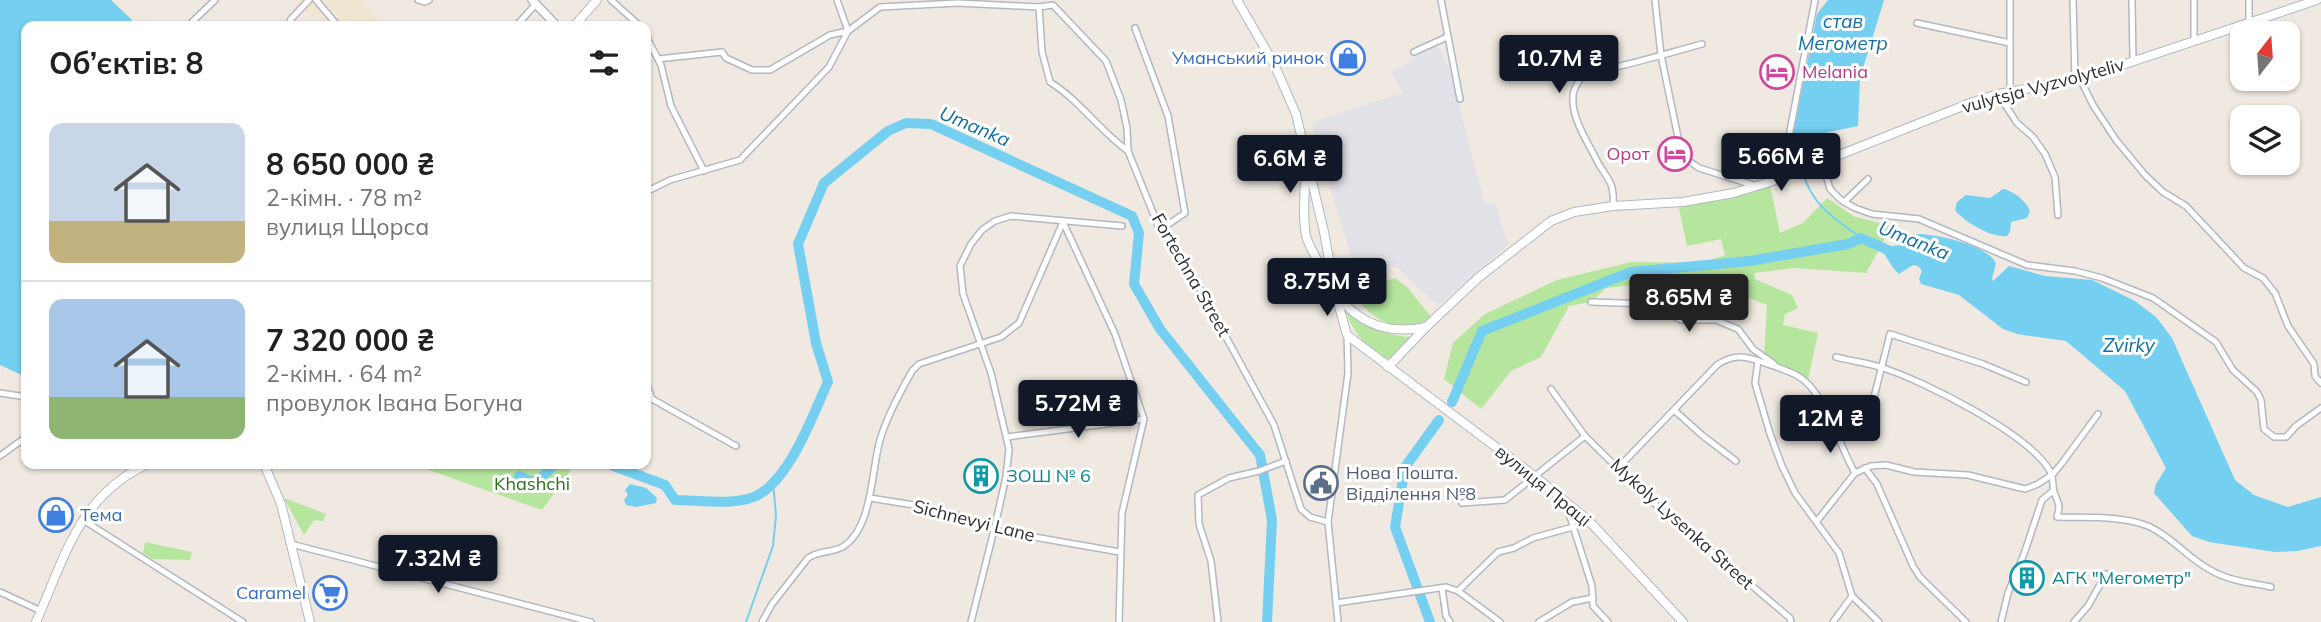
<!DOCTYPE html>
<html lang="uk">
<meta charset="utf-8">
<style>
:root{--surface:#fff;--page:#f2f2f2;--text:#202124;--muted:#757577;--line:#e0e0e0;--accent:#111827}
body{margin:0;font-family:Mulish,sans-serif;background:var(--page);color:var(--text);height:100vh;display:flex;flex-direction:column;font-size:26px;white-space:nowrap}
*{box-sizing:border-box;margin:0}
p{font-size:23px;color:var(--muted)}
.icon{flex:none;width:38px;height:38px;fill:none;stroke:currentColor;stroke-width:2;stroke-linecap:round;stroke-linejoin:round}
.map{position:relative;flex:1;overflow:hidden}
.drawer{position:absolute;left:21px;top:21px;width:630px;height:448px;display:flex;flex-direction:column;background:var(--surface);border-radius:14px;box-shadow:0 2px 5px #0004}
.drawer>*{flex:none}
.needle{width:46px;rotate:17deg}
.tools{position:absolute;left:2230px;top:21px;display:grid;gap:14px}
.tools a{display:grid;place-items:center;width:70px;height:70px;border-radius:14px;background:var(--surface);box-shadow:0 2px 5px #0004;font-size:35px}
.price{position:absolute;translate:-50% -60px;padding:0 16px;border-radius:7px;background:var(--accent);color:#fff;font-size:23px;line-height:46px;filter:drop-shadow(0 2px 4px #0008)}
.price::after{content:'';position:absolute;left:50%;top:42px;width:21px;height:16px;margin-left:-10px;background:inherit;clip-path:polygon(0 0,100% 0,50% 100%)}
.price.on{background:#222;color:#fff}
ul{padding:0;list-style:none}
li{display:flex;align-items:center;gap:21px;height:175px;padding:0 28px}
li+li{border-top:2px solid var(--line)}
li span{display:grid;place-items:center;flex:none;width:196px;height:140px;border-radius:14px;color:#555}
li>.icon{margin-inline-start:auto}
span .icon{width:84px;height:84px;fill:#fffc;stroke-width:1}
li b{font-size:30px}
h2{display:flex;justify-content:space-between;align-items:center;height:84px;padding:0 28px;font-size:30px}
.map>svg:first-child{display:block}
.industrial{fill:#e3e1e8}
.education{fill:#f0e6d1}
.green{fill:#b6e59e}
.water{fill:#75cff0}
.lines{fill:none;stroke-linecap:round;stroke-linejoin:round}
.stream{stroke:#75cff0;stroke-width:2}
.river{stroke:#75cff0;stroke-width:10}
.minor-casing{stroke:#b4b7c1;stroke-width:8}
.tertiary-casing{stroke:#b4b7c1;stroke-width:10}
.secondary-casing{stroke:#b4b7c1;stroke-width:10}
.minor{stroke:#fff;stroke-width:5}
.tertiary{stroke:#fff;stroke-width:7}
.secondary{stroke:#fff;stroke-width:8}
.labels{text-anchor:middle;stroke-width:6;stroke-linejoin:round;paint-order:stroke}
.shop-label{font-size:18px;fill:#366cbe;stroke:#fff;text-anchor:end}
.hotel-label{font-size:18px;fill:#b23c85;stroke:#fff;text-anchor:start}
.street-label{font-size:18px;fill:#2e2e2e;stroke:#fff}
.service-label{font-size:18px;fill:#4e5e75;stroke:#fff;text-anchor:start}
.culture-label{font-size:18px;fill:#0d838f;stroke:#fff;text-anchor:start}
.park-label{font-size:18px;fill:#2c6e1b;stroke:#fff}
.water-label{font-size:19px;font-style:italic;fill:#0d6fa3;stroke:#fff}
</style>
<div class="map">
<svg width="2321" height="622" viewBox="0 0 2321 622">
<rect width="100%" height="100%" fill="#efe9e1"/>
<path class="industrial" d="M 1437,45 L 1449,67 L 1485,205 L 1495,202 L 1508,245 L 1438,306 L 1398,268 L 1391,266 L 1357,277 L 1312,125 L 1323,118 L 1403,93 L 1391,72 Z"/>
<path class="education" d="M 296,0 L 361,0 L 382,25 L 327,26 L 318,15 L 312,19 Z"/>
<g class="green">
<path d="M 1770,185 L 1780,233 L 1803,223 L 1827,198 L 1855,217 L 1892,226 L 1866,273 L 1794,268 L 1754,273 L 1755,279 L 1792,295 L 1798,308 L 1785,314 L 1783,325 L 1818,333 L 1808,380 L 1764,356 L 1767,305 L 1733,292 L 1729,275 L 1606,288 L 1591,302 L 1569,306 L 1541,357 L 1511,371 L 1481,409 L 1444,379 L 1453,343 L 1485,314 L 1557,280 L 1631,262 L 1702,263 L 1725,255 L 1721,239 L 1687,246 L 1678,204 Z"/>
<path d="M 1395,278 L 1408,288 L 1431,317 C 1402,339 1369,319 1352,292 Z"/>
<path d="M 1346,311 C 1366,327 1388,337 1414,337 L 1393,357 L 1384,359 C 1366,344 1353,334 1346,311 Z"/>
<path d="M 412,464 L 575,464 L 542,510 Z"/>
<path d="M 284,498 L 326,514 L 323,521 L 314,520 L 304,535 Z"/>
<path d="M 145,542 L 192,552 L 190,560 L 153,559 L 143,553 Z"/>
</g>
<g class="water">
<path d="M 0,0 L 111,0 L 131,19 L 134,26 L 26,26 L 26,377 L 0,365 Z"/>
<path d="M 1828,0 L 1884,0 L 1860,78 L 1858,126 L 1792,140 L 1817,14 Z"/>
<path d="M 2003,189 C 2014,191 2026,201 2030,211 L 2027,218 L 2011,222 L 2010,232 L 2007,236 C 1992,238 1964,222 1955,210 L 1957,202 L 1966,195 L 1990,198 Z"/>
<path d="M 1922,234 C 1942,236 1986,245 1996,263 L 1992,279 L 1993,281 L 2009,266 L 2045,276 L 2092,280 L 2135,301 L 2156,317 L 2172,338 L 2235,480 L 2254,495 L 2288,507 L 2321,497 L 2321,546 L 2297,551 L 2275,552 L 2209,542 L 2192,536 L 2154,493 L 2156,484 L 2166,468 L 2125,391 L 2066,341 L 2017,334 L 2003,329 L 1959,295 L 1921,284 L 1919,279 L 1922,271 L 1918,266 L 1913,265 L 1899,274 C 1893,269 1888,260 1884,253 L 1887,247 L 1926,241 L 1926,238 L 1904,235 Z"/>
<path d="M 630,484 L 646,488 L 657,498 L 656,503 L 636,507 L 626,505 L 624,500 L 628,495 L 625,490 Z"/>
</g>
<g class="lines">
<g class="stream">
<path d="M 1796,140 L 1800,166"/>
<path d="M 1803,174 C 1814,207 1834,218 1861,238"/>
<path d="M 746,622 L 773,546 L 776,515 L 773,483"/>
</g>
<g class="river">
<path d="M 1452,402 L 1482,331 L 1631,272 L 1750,261 L 1848,244 L 1861,238 L 1897,254"/>
<path d="M 608,464 L 665,485 L 675,500 C 698,500 733,506 756,496 C 790,480 813,414 828,382 L 816,343 L 798,244 L 824,183 L 888,131 L 906,123 L 931,124 L 1132,216 L 1139,233 L 1134,284 L 1160,329 L 1260,455 L 1272,520 L 1267,622"/>
<path d="M 519,476 L 536,483 L 555,464"/>
<path d="M 1430,622 L 1395,527 L 1405,467 L 1439,420"/>
</g>
<g class="minor-casing">
<g id="minor">
<path d="M 316,0 L 338,26"/>
<path d="M 418,0 L 425,2 L 429,0"/>
<path d="M 611,0 L 640,26"/>
<path d="M 837,0 L 848,31"/>
<path d="M 1441,0 L 1460,99"/>
<path d="M 1655,0 L 1661,55 L 1680,147 L 1689,161 L 1699,168 L 1753,185"/>
<path d="M 2073,0 L 2075,80"/>
<path d="M 2132,0 L 2133,61"/>
<path d="M 2194,0 L 2194,41"/>
<path d="M 2249,0 L 2249,23"/>
<path d="M 1039,7 L 1042,52 L 1050,82 C 1080,101 1100,131 1128,151"/>
<path d="M 1917,23 L 2010,43"/>
<path d="M 191,26 L 192,22 L 215,0"/>
<path d="M 288,26 L 291,19 L 309,0"/>
<path d="M 516,26 L 536,4"/>
<path d="M 1135,28 L 1168,116 L 1185,213 L 1160,230"/>
<path d="M 646,36 L 661,65 L 671,106 L 704,171"/>
<path d="M 1414,52 L 1447,37"/>
<path d="M 658,59 L 722,52 L 726,58 L 752,70 L 770,70 L 830,35 L 848,31"/>
<path d="M 2080,79 L 2093,105 L 2116,140 L 2145,175 L 2163,192 L 2186,206 L 2244,268 L 2263,278 L 2275,293 L 2288,326 L 2314,364 L 2315,376 L 2321,383"/>
<path d="M 2010,92 L 2010,0"/>
<path d="M 1998,94 L 2017,123 L 2033,137 L 2045,154 L 2055,177 L 2058,215"/>
<path d="M 1822,161 L 1830,189 L 1841,200 L 1855,208 L 1872,214 L 1919,219 L 2027,265 L 2075,271 L 2102,278 L 2153,298 L 2216,342 L 2233,370 L 2257,392 L 2261,400 L 2264,429 L 2274,437 L 2286,437 L 2296,426 L 2321,408"/>
<path d="M 1789,174 L 1786,152 L 1815,0"/>
<path d="M 646,192 L 670,180 L 740,160 L 829,67 L 848,31 L 880,7 L 958,3 L 1039,7 L 1053,5 L 1106,61 L 1121,100 L 1127,128 L 1128,151 L 1160,230 L 1184,260 L 1274,425 L 1301,509 L 1310,517 L 1328,522"/>
<path d="M 1844,202 L 1868,179"/>
<path d="M 1613,206 C 1615,178 1605,179 1595,157 C 1586,139 1571,117 1573,96 C 1573,91 1578,81 1582,77 C 1593,68 1610,69 1624,65 C 1650,59 1676,51 1702,44"/>
<path d="M 1063,222 L 1115,334 L 1144,419 L 1122,513 L 1119,622"/>
<path d="M 1591,302 L 1649,304 L 1681,320 L 1716,320 L 1728,325 L 1738,329 L 1753,349 L 1774,364"/>
<path d="M 1836,357 C 1851,361 1868,363 1883,368 C 1924,381 2029,434 2050,471 C 2054,478 2052,485 2054,492 C 2058,504 2061,503 2057,517 C 2086,518 2120,515 2148,526 C 2173,537 2189,560 2214,572 C 2231,581 2252,583 2271,587"/>
<path d="M 1758,361 L 1755,383 L 1770,434 L 1782,466 L 1795,493 L 1839,553 L 1852,596 L 1879,622"/>
<path d="M 646,383 L 652,399"/>
<path d="M 1551,389 L 1585,436 L 1649,499 L 1790,618 L 1791,622"/>
<path d="M 0,393 L 26,397"/>
<path d="M 646,398 L 652,399 L 736,446"/>
<path d="M 1674,410 L 1703,436 L 1736,461"/>
<path d="M 1830,423 L 1852,405 L 1870,402 L 1874,397 L 1890,334 L 1983,364 L 2026,382"/>
<path d="M 1007,437 L 1144,419"/>
<path d="M 0,456 L 26,437"/>
<path d="M 1618,468 L 1717,365 C 1733,354 1744,356 1762,362 C 1774,366 1787,370 1798,376 C 1825,391 1839,446 1855,473"/>
<path d="M 1865,468 L 1877,484 L 1913,566 L 1920,577 L 1966,622"/>
<path d="M 870,498 L 920,506 L 960,516 L 994,530 L 1120,552"/>
<path d="M 1462,503 L 1505,500 L 1585,436"/>
<path d="M 1566,504 L 1592,586 L 1593,606 L 1608,622"/>
<path d="M 83,520 L 243,622"/>
<path d="M 1817,521 L 1855,473 L 1871,466 L 1886,465 L 1914,472 L 1968,475 L 2025,489 L 2038,484 L 2053,474 L 2062,463 L 2098,414"/>
<path d="M 291,544 L 591,622"/>
<path d="M 1442,588 L 1446,616 L 1450,622"/>
<path d="M 1458,591 L 1498,552 L 1514,548 L 1533,538 L 1573,527"/>
<path d="M 0,592 L 41,611"/>
<path d="M 1336,603 L 1446,587 L 1458,591 L 1500,622"/>
<path d="M 762,622 L 772,604 L 808,558 C 819,550 834,553 844,546 C 873,526 871,471 880,440 C 887,416 900,393 912,371 L 919,364 L 1001,337 L 1019,323 L 1063,222"/>
<path d="M 971,622 L 994,530 L 1006,477 L 1009,449 L 991,373 L 963,294 L 960,266 L 971,244 L 982,230 L 995,221 L 1011,216 L 1122,226"/>
<path d="M 1218,622 L 1211,561 L 1199,524 L 1198,495 L 1229,478 L 1259,471 L 1286,461"/>
<path d="M 1338,622 L 1328,522 L 1348,373 L 1347,335"/>
<path d="M 1539,622 L 1572,602 L 1593,598"/>
<path d="M 1833,622 L 1852,596"/>
<path d="M 2001,622 L 2008,593 L 2024,554 L 2042,500 L 2053,491"/>
<path d="M 2074,622 L 2088,606 L 2106,574"/>
</g>
</g>
<g class="tertiary-casing">
<path id="tertiary" d="M 532,0 L 557,26"/>
</g>
<g class="secondary-casing">
<g id="secondary">
<path d="M 1237,0 L 1274,64 L 1296,114 L 1324,232 L 1335,292 L 1347,335 L 1537,478 L 1590,522 L 1683,622"/>
<path d="M 574,26 L 597,0"/>
<path d="M 1306,165 C 1305,188 1302,213 1306,236 C 1308,244 1314,253 1317,260 C 1338,308 1371,339 1426,327"/>
<path d="M 1388,367 L 1426,327 L 1478,278 L 1551,221 L 1574,212 L 1613,206 L 1683,202 L 1734,193 L 1776,180 L 1973,102 L 1998,94 L 2080,79 L 2317,0"/>
<path d="M 264,464 L 281,504 L 310,622"/>
<path d="M 36,622 C 65,557 79,495 148,464"/>
</g>
</g>
<use href="#minor" class="minor"/>
<use href="#tertiary" class="tertiary"/>
<use href="#secondary" class="secondary"/>
</g>
<defs>
<g id="shop-ring" transform="scale(1.75)"><circle r="9.5" fill="#fff" stroke="#3f7fe0" stroke-width="1.5"/><path d="M-5-2.5h2.3a2.7 3.5 0 0 1 5.4 0H5L5.5 6h-11ZM-1.5-2.5h3a1.5 2.3 0 0 0-3 0Z" fill="#3f7fe0"/></g>
<g id="hotel-ring" transform="scale(1.75)"><circle r="9.5" fill="#fff" stroke="#d1479c" stroke-width="1.5"/><path d="M-6-4.5h1.5V1H6V5H4.5V3h-9V5H-6ZM-4 0a1.8 1.8 0 1 1 3.6 0ZM.5 0V-2.5h3Q6-2.5 6 0Z" fill="#d1479c"/></g>
<g id="building-ring" transform="scale(1.75)"><circle r="9.5" fill="#fff" stroke="#0f9aa8" stroke-width="1.5"/><path d="M-4-6H4V6H1V3H-1V6H-4ZM-2.5-4.3h1.7v1.8h-1.7ZM.8-4.3h1.7v1.8H.8ZM-2.5-1h1.7V.8h-1.7ZM.8-1h1.7V.8H.8Z" fill="#0f9aa8"/></g>
<g id="civic-ring" transform="scale(1.75)"><circle r="9.5" fill="#fff" stroke="#5c6f8a" stroke-width="1.5"/><path d="M-.6-6.5H3V-4.5H.6V-3L4-1V1h2V6H-6V1h2V-1L-.6-3ZM-1.2 2.5V6h2.4V2.5Z" fill="#5c6f8a"/></g>
<g id="supermarket-ring" transform="scale(1.75)"><circle r="9.5" fill="#fff" stroke="#3f7fe0" stroke-width="1.5"/><path d="M-6-5.5h2.5l.6 2H6L4.5 2H-2.5L-4.4-4H-6ZM-1.5 3.2a1.3 1.3 0 1 0 .1 0ZM3 3.2a1.3 1.3 0 1 0 .1 0Z" fill="#3f7fe0"/></g>
</defs>
<g fill-rule="evenodd">
<use href="#shop-ring" x="1348" y="58"/>
<use href="#hotel-ring" x="1777" y="72"/>
<use href="#hotel-ring" x="1675" y="154"/>
<use href="#building-ring" x="981" y="476"/>
<use href="#civic-ring" x="1321" y="483"/>
<use href="#shop-ring" x="56" y="515"/>
<use href="#building-ring" x="2027" y="578"/>
<use href="#supermarket-ring" x="330" y="593"/>
</g>
<g class="labels">
<g class="shop-label">
<text x="1324" y="64">Уманський ринок</text>
<text x="80" y="521" text-anchor="start">Тема</text>
<text x="306" y="599">Caramel</text>
</g>
<g class="hotel-label">
<text x="1802" y="78">Melania</text>
<text x="1650" y="160" text-anchor="end">Орот</text>
</g>
<g class="street-label">
<text transform="translate(2043 86) rotate(-15)" y="6">vulytsja Vyzvolyteliv</text>
<text transform="translate(1191 275) rotate(60)" y="6">Fortechna Street</text>
<text transform="translate(1543 486) rotate(39)" y="6">вулиця Праці</text>
<text transform="translate(974 521) rotate(14)" y="6">Sichnevyi Lane</text>
<text transform="translate(1682 524) rotate(42)" y="6">Mykoly Lysenka Street</text>
</g>
<g class="service-label">
<text x="1346" y="479">Нова Пошта.<tspan x="1346" dy="21">Відділення №8</tspan></text>
</g>
<g class="culture-label">
<text x="1006" y="482">ЗОШ № 6</text>
<text x="2052" y="584">АГК "Мегометр"</text>
</g>
<g class="park-label">
<text x="532" y="490">Khashchi</text>
</g>
<g class="water-label">
<text x="1843" y="28">став<tspan x="1843" dy="22">Мегометр</tspan></text>
<text transform="translate(975 126) rotate(23)" y="7">Umanka</text>
<text transform="translate(1914 240) rotate(22)" y="7">Umanka</text>
<text x="2129" y="352">Zvirky</text>
</g>
</g>
</svg>
<div class="tools">
<a><svg class="needle" viewBox="-14 -14 28 28"><path d="M0-13l5 13h-10z" fill="#e53935"/><path d="M0 13l5-13h-10z" fill="#757577"/></svg></a>
<a><svg class="icon" aria-label="layers" viewBox="0 0 24 24"><path d="M12 4l9 5-9 5-9-5zM3 14l9 5 9-5"/></svg></a>
</div>
<b class="price" style="left:1559px;top:95px">10.7M ₴</b>
<b class="price" style="left:1781px;top:193px">5.66M ₴</b>
<b class="price" style="left:1290px;top:195px">6.6M ₴</b>
<b class="price" style="left:1327px;top:318px">8.75M ₴</b>
<b class="price on" style="left:1689px;top:334px">8.65M ₴</b>
<b class="price" style="left:1078px;top:440px">5.72M ₴</b>
<b class="price" style="left:1830px;top:455px">12M ₴</b>
<b class="price" style="left:438px;top:595px">7.32M ₴</b>
<section class="drawer">
<h2>Об’єктів: 8<svg class="icon" aria-label="filters" viewBox="0 0 24 24"><path d="M4 7h16M4 17h16"/><circle cx="9" cy="7" r="2"/><circle cx="15" cy="17" r="2"/></svg></h2>
<ul>
<li><span style="background:linear-gradient(#c9d6e8 70%,#c2b280 0)"><svg class="icon" aria-label="home" viewBox="0 0 24 24"><path d="M3 11l9-7 9 7M6 9v11h12V9"/></svg></span><div><b>8 650 000 ₴</b><p>2-кімн. · 78 m²</p><p>вулиця Щорса</p></div></li>
<li><span style="background:linear-gradient(#a9c7e8 70%,#8fb573 0)"><svg class="icon" aria-label="home" viewBox="0 0 24 24"><path d="M3 11l9-7 9 7M6 9v11h12V9"/></svg></span><div><b>7 320 000 ₴</b><p>2-кімн. · 64 m²</p><p>провулок Івана Богуна</p></div></li>
</ul>
</section>
</div>
